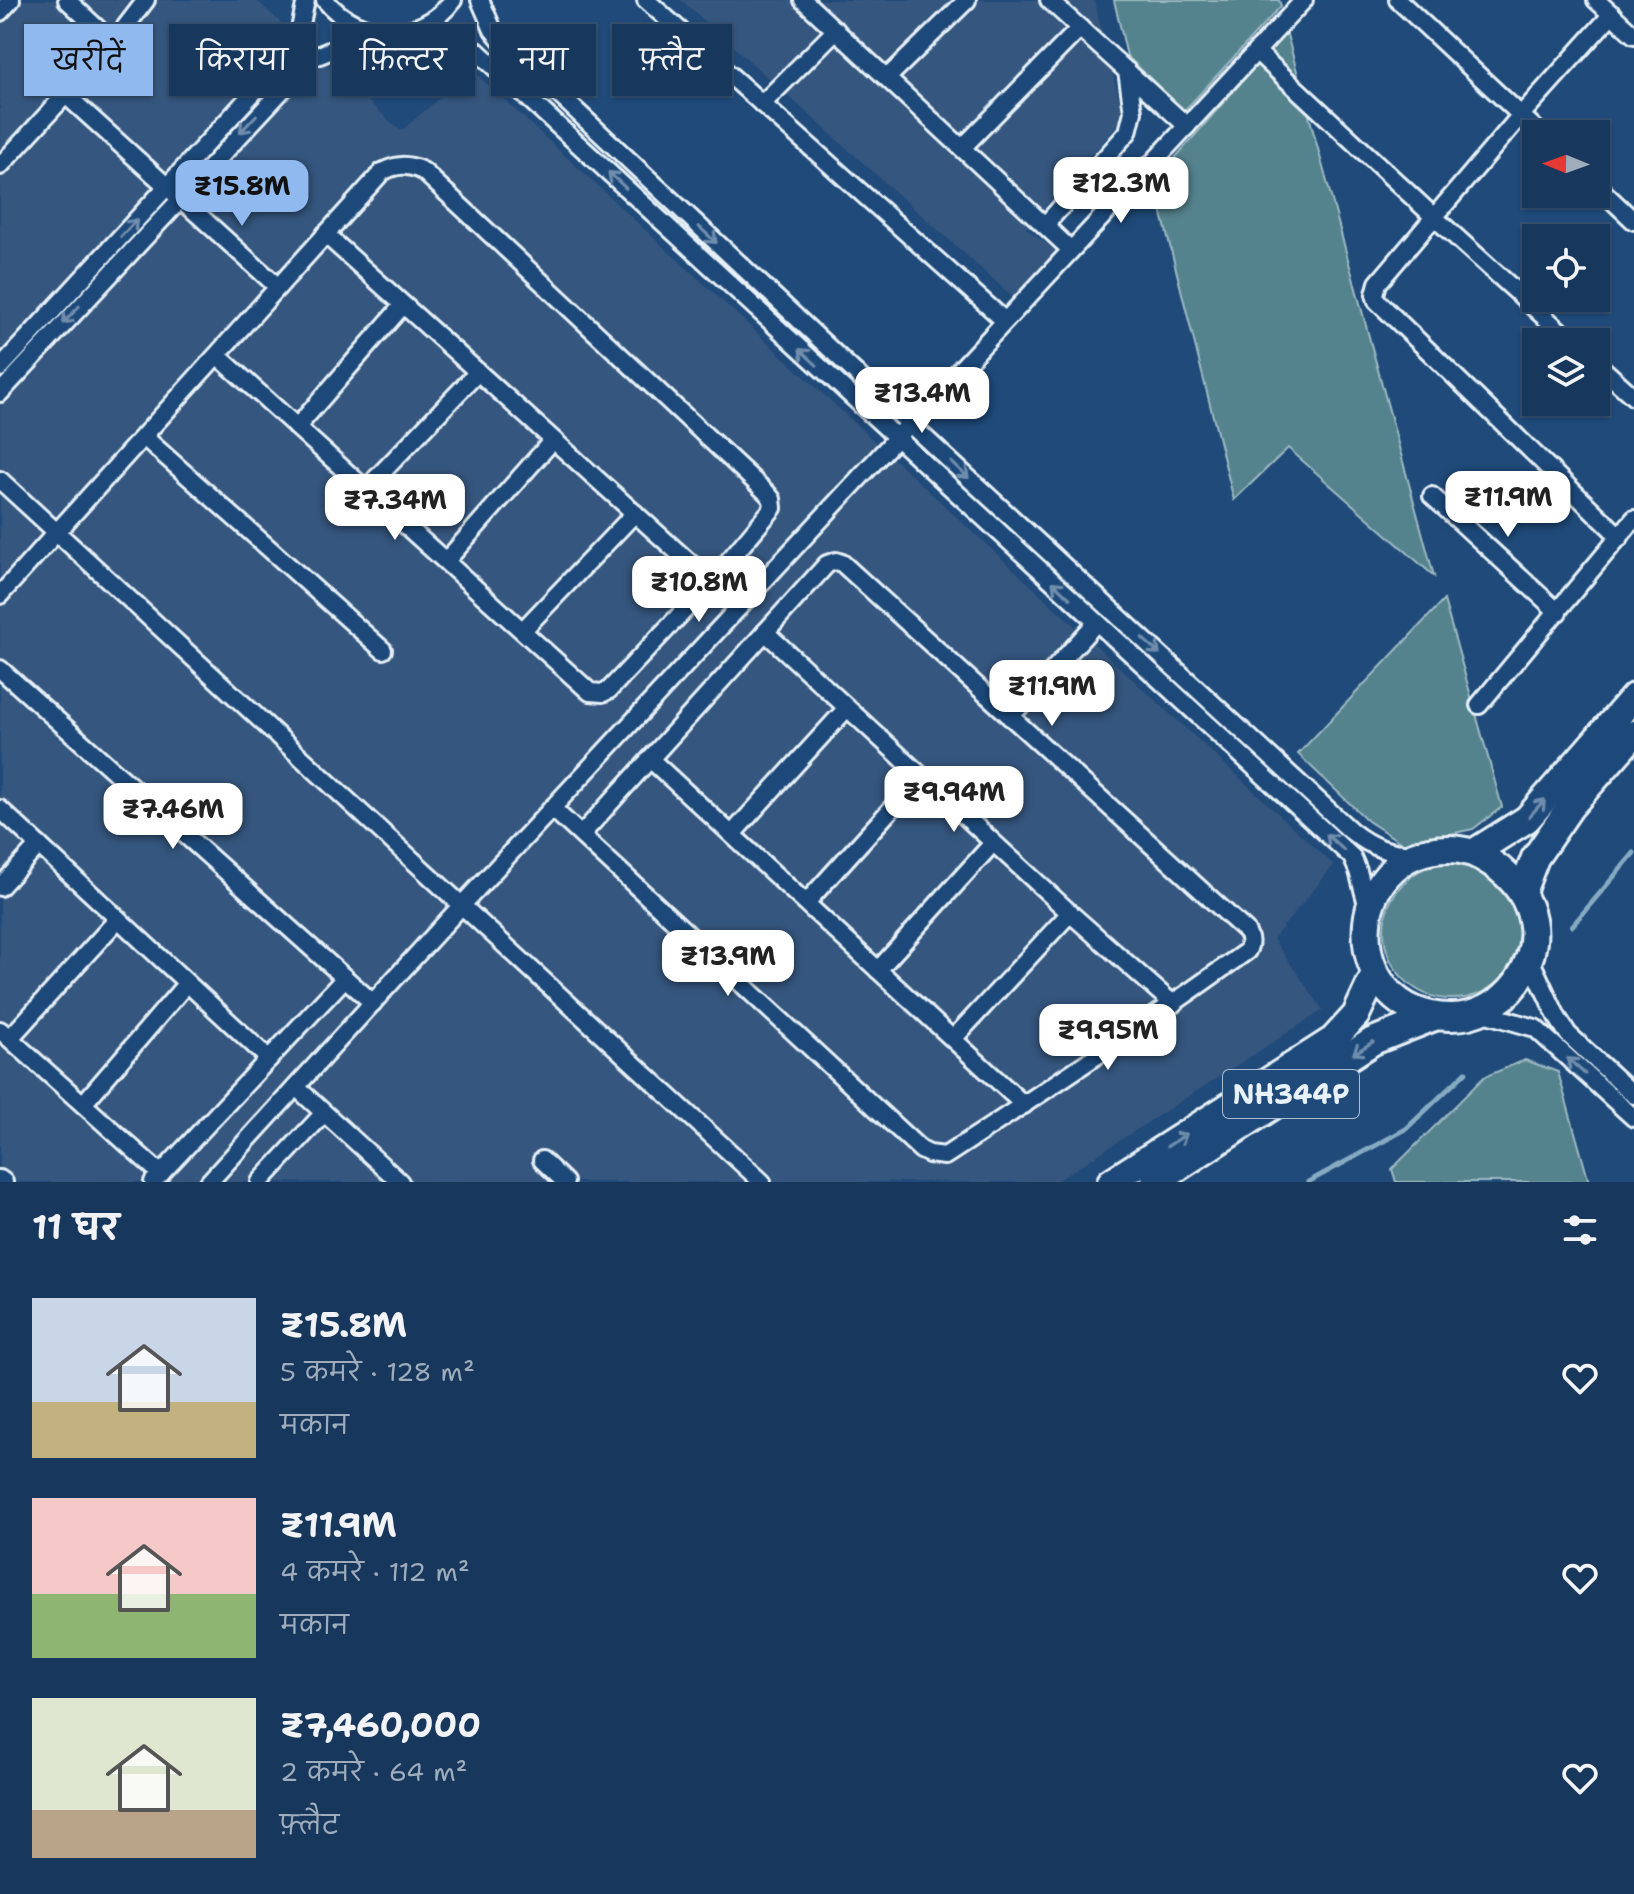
<!DOCTYPE html>
<html lang="hi">
<meta charset="utf-8">
<style>
:root{--surface:#17385c;--page:#244365;--text:#f1f3f6;--muted:#9eacbb;--line:#365272;--accent:#90b9f0}
body{margin:0;font-family:"Shantell Sans","Playpen Sans Deva",sans-serif;background:var(--page);color:var(--text);height:100vh;display:flex;flex-direction:column;font-size:30px;white-space:nowrap}
*{box-sizing:border-box;margin:0}
p{font-size:26px;color:var(--muted)}
.icon{flex:none;width:44px;height:44px;fill:none;stroke:currentColor;stroke-width:2;stroke-linecap:round;stroke-linejoin:round}
.map{position:relative;height:1182px;overflow:hidden}
.panel{display:flex;flex-direction:column;background:var(--surface);flex:1}
.panel>*{flex:none}
.hud{position:absolute;left:24px;top:24px;width:800px;height:72px;display:flex;gap:16px}
.needle{width:52px;rotate:271deg}
.fabs{position:absolute;left:1522px;top:120px;display:grid;gap:16px}
.fabs a{display:grid;place-items:center;width:88px;height:88px;border-radius:0px;background:var(--surface);box-shadow:0 2px 6px #0004,0 0 0 2px var(--line);font-size:40px}
.price{position:absolute;translate:-50% -68px;padding:0 18px;border-radius:16px;background:#fff;color:#222;font-size:26px;line-height:52px;filter:drop-shadow(0 2px 4px #0008)}
.price::after{content:'';position:absolute;left:50%;top:48px;width:24px;height:18px;margin-left:-12px;background:inherit;clip-path:polygon(0 0,100% 0,50% 100%)}
.price.selected{background:var(--accent);color:#111}
ul{padding:0;list-style:none}
li{display:flex;align-items:center;gap:24px;height:200px;padding:0 32px}
li span{display:grid;place-items:center;flex:none;width:224px;height:160px;border-radius:0px;color:#555}
li>.icon{margin-inline-start:auto}
span .icon{width:96px;height:96px;fill:#fffc;stroke-width:1}
li b{font-size:34px}
h2{display:flex;justify-content:space-between;align-items:center;height:96px;padding:0 32px;font-size:34px}
.tag{padding:0 28px;border-radius:0px;background:var(--surface);box-shadow:0 2px 6px #0004,0 0 0 2px var(--line);font-size:28px;line-height:72px}
.tag.selected{background:var(--accent);color:#111}
.map>svg:first-child{display:block}
.built{fill:#35567e}
.green{fill:#55838d;stroke:#9ebac2;stroke-width:2}
.lines{fill:none;stroke-linecap:round;stroke-linejoin:round}
.stream{stroke:#86abc2;stroke-width:5}
.minor-casing{stroke:#e8f1f8;stroke-width:22}
.trunk-casing{stroke:#e8f1f8;stroke-width:32}
.minor{stroke:#1f4a7a;stroke-width:16}
.trunk{stroke:#1f4a7a;stroke-width:26}
.oneway{stroke:#6f8dac}
.labels{text-anchor:middle;stroke-width:6;stroke-linejoin:round;paint-order:stroke}
.shield{fill:#1f4a7a;stroke:#acbfd2;stroke-width:2}
.shield-label{font-size:28px;font-weight:bold;fill:#e8f1f8}
</style>
<div class="map">
<svg width="1634" height="1182" viewBox="0 0 1634 1182">
<rect width="100%" height="100%" fill="#1f4a7a"/>
<filter id="ink" filterUnits="userSpaceOnUse"><feTurbulence type="fractalNoise" baseFrequency=".0125" numOctaves="2"/><feDisplacementMap in="SourceGraphic" scale="16" xChannelSelector="R" yChannelSelector="G"/><feConvolveMatrix kernelMatrix="1 2 1 2 8 2 1 2 1" color-interpolation-filters="sRGB"/></filter>
<g filter="url(#ink)">
<g class="built">
<path d="M 0,0 L 256,0 L 401,131 L 472,70 L 1334,865 L 1273,939 L 1323,1010 L 1055,1182 L 0,1182 Z"/>
<path d="M 681,0 L 1094,0 L 1124,118 L 1026,228 L 1060,254 L 1014,298 Z"/>
</g>
<g class="green">
<path d="M 1114,0 L 1279,0 L 1281,6 L 1184,111 L 1127,56 Z"/>
<path d="M 1286,31 L 1434,576 L 1288,448 L 1234,500 L 1154,182 Z"/>
<path d="M 1444,600 L 1502,807 L 1473,829 L 1403,844 L 1368,821 L 1298,754 Z"/>
<circle cx="1452" cy="931" r="68"/>
<path d="M 1525,1060 L 1558,1072 L 1589,1182 L 1396,1182 L 1392,1169 L 1484,1077 Z"/>
</g>
<g class="lines">
<g class="stream">
<path d="M 1572,926 L 1634,853"/>
<path d="M 1308,1182 L 1406,1129 L 1466,1072"/>
</g>
<g class="minor-casing">
<g id="minor">
<path d="M 67,0 L 113,43"/>
<path d="M 325,0 C 358,41 421,44 453,0"/>
<path d="M 480,0 L 493,30 L 503,42 L 910,424 L 1351,831 C 1371,847 1391,855 1417,853"/>
<path d="M 646,0 L 1005,321"/>
<path d="M 803,0 L 1071,250"/>
<path d="M 1049,0 L 1187,126"/>
<path d="M 1398,0 L 1541,134"/>
<path d="M 1596,0 L 1634,35"/>
<path d="M 0,12 L 11,0"/>
<path d="M 1612,14 L 1521,115 L 1378,283 L 1375,294 L 1377,301 L 1620,537"/>
<path d="M 410,30 L 466,45 L 477,51 L 1352,857 L 1358,871 L 1368,908"/>
<path d="M 1256,51 L 1434,217 L 1572,342"/>
<path d="M 887,78 L 967,0"/>
<path d="M 66,95 L 278,287"/>
<path d="M 762,104 L 836,30"/>
<path d="M 962,148 L 1080,28"/>
<path d="M 0,166 L 113,43 L 146,0"/>
<path d="M 1596,185 L 1634,221"/>
<path d="M 1045,225 L 1128,132 L 1133,112 L 1127,71"/>
<path d="M 325,234 L 711,582"/>
<path d="M 1596,363 L 1634,397"/>
<path d="M 0,368 L 287,56 L 300,29 L 306,0"/>
<path d="M 0,393 L 312,58 L 376,32"/>
<path d="M 297,427 L 403,305"/>
<path d="M 144,437 L 383,650"/>
<path d="M 0,480 L 762,1182"/>
<path d="M 366,489 L 478,372"/>
<path d="M 1432,496 L 1558,612"/>
<path d="M 446,561 L 553,440"/>
<path d="M 0,595 L 382,172 C 397,164 407,164 423,171 L 767,493 L 772,499 L 773,508 L 711,582 L 609,690 L 603,693 L 590,692 L 217,355"/>
<path d="M 523,630 L 635,513"/>
<path d="M 765,632 L 1070,913 L 1173,1004"/>
<path d="M 0,669 L 373,1003"/>
<path d="M 1479,705 L 1634,519"/>
<path d="M 1010,717 L 1096,623"/>
<path d="M 650,759 L 1024,1105"/>
<path d="M 552,808 L 581,835 L 921,1150 L 929,1154 L 945,1156 C 1047,1090 1148,1022 1247,951 C 1251,943 1250,939 1246,931 L 842,563 L 836,561 L 827,564 L 581,835"/>
<path d="M 0,809 L 269,1059"/>
<path d="M 732,834 L 847,708"/>
<path d="M 0,887 L 39,845"/>
<path d="M 806,903 L 921,776"/>
<path d="M 1529,957 L 1557,1017 L 1568,1034 L 1634,1095"/>
<path d="M 878,970 L 993,843"/>
<path d="M 1480,1012 L 1535,1028 L 1634,1118"/>
<path d="M 0,1030 L 161,1174"/>
<path d="M 10,1038 L 118,919"/>
<path d="M 953,1039 L 1070,913"/>
<path d="M 296,1087 L 400,1182"/>
<path d="M 83,1104 L 187,983"/>
<path d="M 542,1160 L 565,1182"/>
<path d="M 0,1179 L 4,1182"/>
<path d="M 153,1182 L 345,978"/>
<path d="M 209,1182 L 461,906 L 1304,0"/>
<path d="M 260,1182 L 324,1113"/>
</g>
</g>
<g class="trunk-casing">
<g id="trunk">
<path d="M 1473,853 C 1526,876 1553,931 1517,982 C 1501,1004 1475,1018 1449,1017 C 1337,1014 1341,849 1449,849 C 1457,849 1466,851 1473,853 L 1527,819 L 1634,697"/>
<path d="M 1522,892 L 1535,858 L 1570,807 L 1634,734"/>
<path d="M 1111,1182 L 1333,1040 L 1356,1015 L 1375,974"/>
<path d="M 1155,1182 L 1373,1041 L 1434,1017"/>
</g>
</g>
<use href="#minor" class="minor"/>
<use href="#trunk" class="trunk"/>
</g>
<defs><path id="oneway-shaft" d="M-6 0H5M1.5-3L5.5 0L1.5 3" fill="none" stroke-width="1.6" stroke-linecap="round" stroke-linejoin="round" transform="scale(2)"/></defs>
<g class="oneway">
<use href="#oneway-shaft" transform="translate(248 124) rotate(133)"/>
<use href="#oneway-shaft" transform="translate(617 180) rotate(-137)"/>
<use href="#oneway-shaft" transform="translate(129 228) rotate(-47)"/>
<use href="#oneway-shaft" transform="translate(708 235) rotate(43)"/>
<use href="#oneway-shaft" transform="translate(71 315) rotate(133)"/>
<use href="#oneway-shaft" transform="translate(808 357) rotate(-137)"/>
<use href="#oneway-shaft" transform="translate(960 470) rotate(43)"/>
<use href="#oneway-shaft" transform="translate(1061 590) rotate(-137)"/>
<use href="#oneway-shaft" transform="translate(1151 646) rotate(43)"/>
<use href="#oneway-shaft" transform="translate(1537 808) rotate(-48)"/>
<use href="#oneway-shaft" transform="translate(1335 842) rotate(-137)"/>
<use href="#oneway-shaft" transform="translate(1363 1048) rotate(148)"/>
<use href="#oneway-shaft" transform="translate(1576 1066) rotate(-138)"/>
<use href="#oneway-shaft" transform="translate(1177 1140) rotate(-33)"/>
</g>
</g>
<g class="labels">
<rect class="shield" x="1223" y="1070" width="136" height="48" rx="6"/>
<g class="shield-label">
<text x="1291" y="1104">NH344P</text>
</g>
</g>
</svg>
<div class="fabs">
<a><svg class="needle" viewBox="-14 -14 28 28"><path d="M0-13l5 13h-10z" fill="#e53935"/><path d="M0 13l5-13h-10z" fill="#9eacbb"/></svg></a>
<a><svg class="icon" aria-label="locate" viewBox="0 0 24 24"><circle cx="12" cy="12" r="6"/><path d="M12 2v4M12 18v4M2 12h4M18 12h4"/></svg></a>
<a><svg class="icon" aria-label="layers" viewBox="0 0 24 24"><path d="M12 4l9 5-9 5-9-5zM3 14l9 5 9-5"/></svg></a>
</div>
<b class="price" style="left:1121px;top:225px">₹12.3M</b>
<b class="price selected" style="left:242px;top:228px">₹15.8M</b>
<b class="price" style="left:922px;top:435px">₹13.4M</b>
<b class="price" style="left:1508px;top:539px">₹11.9M</b>
<b class="price" style="left:395px;top:542px">₹7.34M</b>
<b class="price" style="left:699px;top:624px">₹10.8M</b>
<b class="price" style="left:1052px;top:728px">₹11.9M</b>
<b class="price" style="left:954px;top:834px">₹9.94M</b>
<b class="price" style="left:173px;top:851px">₹7.46M</b>
<b class="price" style="left:728px;top:998px">₹13.9M</b>
<b class="price" style="left:1108px;top:1072px">₹9.95M</b>
<div class="hud">
<a class="tag selected">खरीदें</a>
<a class="tag">किराया</a>
<a class="tag">फ़िल्टर</a>
<a class="tag">नया</a>
<a class="tag">फ़्लैट</a>
</div>
</div>
<section class="panel">
<h2>11 घर<svg class="icon" aria-label="filters" viewBox="0 0 24 24"><path d="M4 7h16M4 17h16"/><circle cx="9" cy="7" r="2"/><circle cx="15" cy="17" r="2"/></svg></h2>
<ul>
<li><span style="background:linear-gradient(#c9d6e8 65%,#c2b280 0)"><svg class="icon" aria-label="home" viewBox="0 0 24 24"><path d="M3 11l9-7 9 7M6 9v11h12V9"/></svg></span><div><b>₹15.8M</b><p>5 कमरे · 128 m²</p><p>मकान</p></div><svg class="icon" aria-label="heart" viewBox="0 0 24 24"><path d="M12 20l-8-8c-3-5 5-10 8-4 3-6 11-1 8 4z"/></svg></li>
<li><span style="background:linear-gradient(#f6c9c9 60%,#8fb573 0)"><svg class="icon" aria-label="home" viewBox="0 0 24 24"><path d="M3 11l9-7 9 7M6 9v11h12V9"/></svg></span><div><b>₹11.9M</b><p>4 कमरे · 112 m²</p><p>मकान</p></div><svg class="icon" aria-label="heart" viewBox="0 0 24 24"><path d="M12 20l-8-8c-3-5 5-10 8-4 3-6 11-1 8 4z"/></svg></li>
<li><span style="background:linear-gradient(#dfe7d0 70%,#b9a48a 0)"><svg class="icon" aria-label="home" viewBox="0 0 24 24"><path d="M3 11l9-7 9 7M6 9v11h12V9"/></svg></span><div><b>₹7,460,000</b><p>2 कमरे · 64 m²</p><p>फ़्लैट</p></div><svg class="icon" aria-label="heart" viewBox="0 0 24 24"><path d="M12 20l-8-8c-3-5 5-10 8-4 3-6 11-1 8 4z"/></svg></li>
</ul>
</section>
